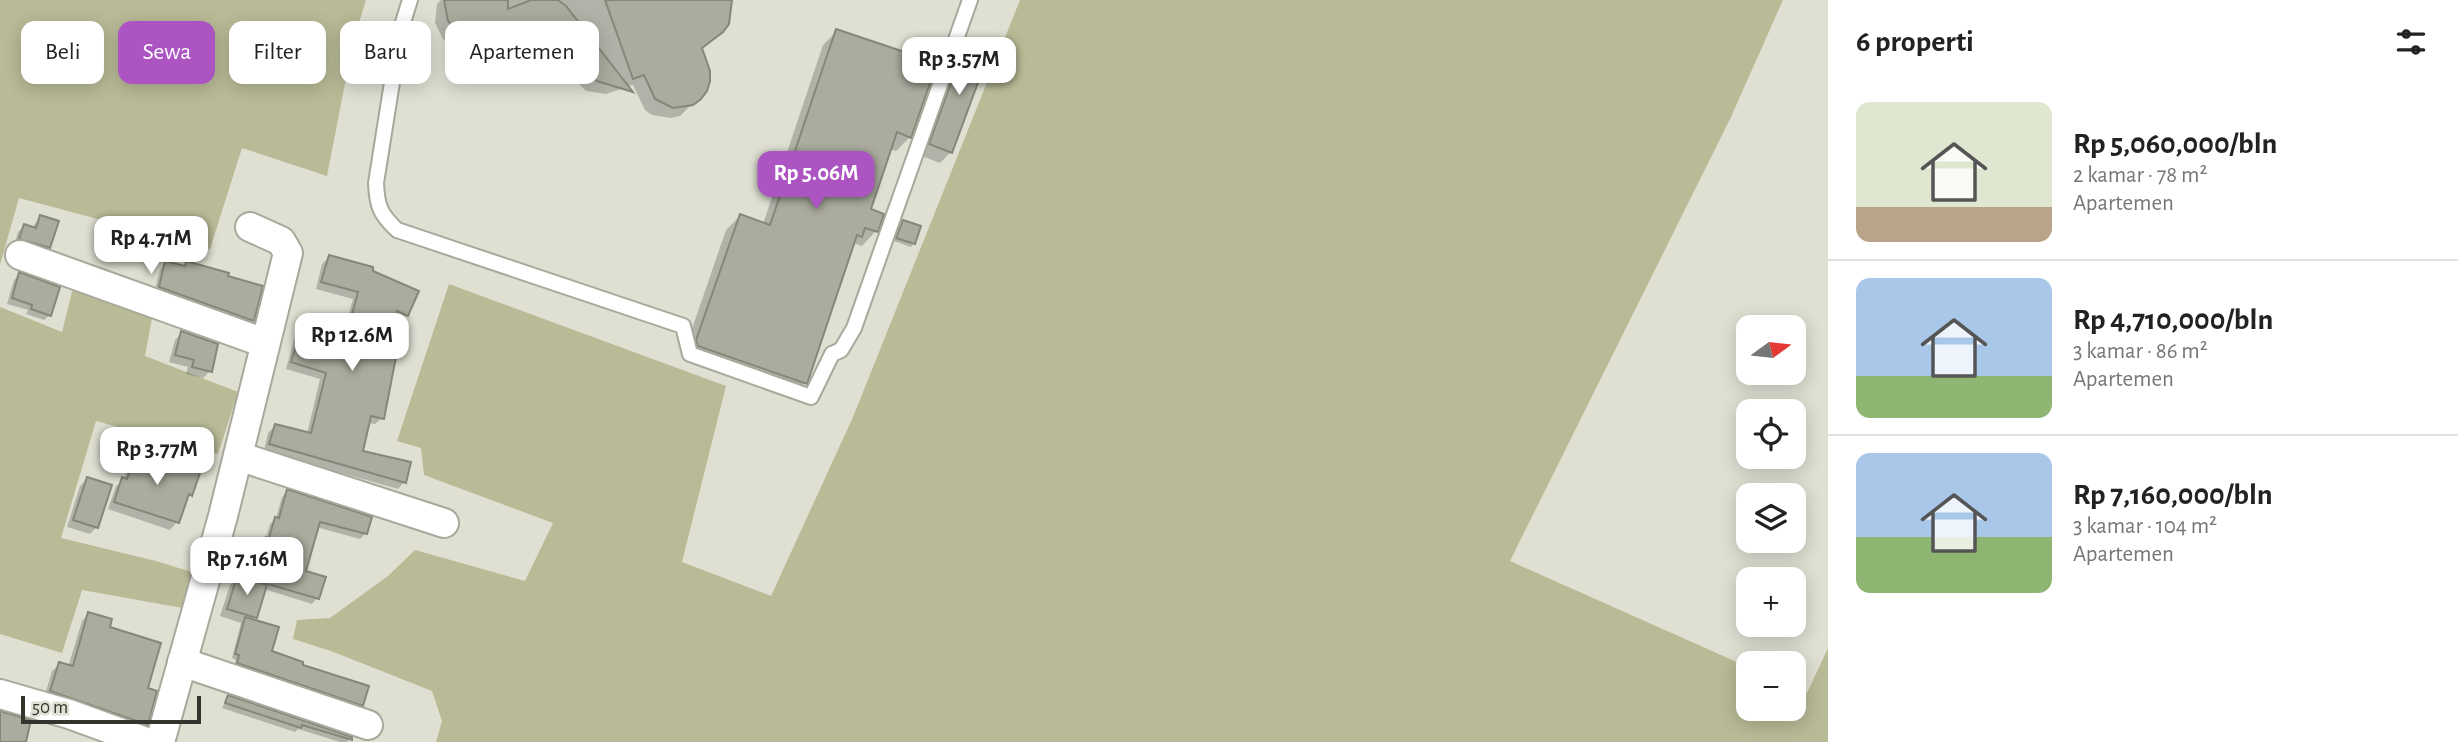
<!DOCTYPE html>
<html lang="id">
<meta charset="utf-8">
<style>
:root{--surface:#fff;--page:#f6f6f6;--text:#222;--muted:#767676;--line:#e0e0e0;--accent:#ac54c2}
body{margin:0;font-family:"Alegreya Sans",sans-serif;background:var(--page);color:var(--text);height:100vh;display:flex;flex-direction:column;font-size:26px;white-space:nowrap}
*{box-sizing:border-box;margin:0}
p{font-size:23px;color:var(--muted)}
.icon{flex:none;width:38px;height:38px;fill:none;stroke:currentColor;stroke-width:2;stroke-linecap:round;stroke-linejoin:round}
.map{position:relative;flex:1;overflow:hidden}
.sheet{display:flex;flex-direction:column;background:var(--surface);width:630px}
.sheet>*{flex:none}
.hud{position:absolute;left:21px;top:21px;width:665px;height:63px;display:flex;gap:14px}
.needle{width:46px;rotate:75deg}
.controls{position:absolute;left:1736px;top:315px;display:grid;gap:14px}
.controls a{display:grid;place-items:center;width:70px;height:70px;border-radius:14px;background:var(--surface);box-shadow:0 4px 18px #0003;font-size:35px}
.scale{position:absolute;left:21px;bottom:18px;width:180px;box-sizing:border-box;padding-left:7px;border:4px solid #34342f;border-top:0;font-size:19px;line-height:24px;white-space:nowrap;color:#34342f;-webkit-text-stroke:5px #dfe0d2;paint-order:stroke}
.price{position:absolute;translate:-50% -60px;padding:0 16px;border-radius:14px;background:#fff;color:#222;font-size:23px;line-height:46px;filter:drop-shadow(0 2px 4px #0008)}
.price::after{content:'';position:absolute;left:50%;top:42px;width:21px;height:16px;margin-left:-10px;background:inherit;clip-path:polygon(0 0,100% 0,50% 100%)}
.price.active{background:var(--accent);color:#fff}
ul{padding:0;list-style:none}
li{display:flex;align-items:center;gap:21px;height:175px;padding:0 28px}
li+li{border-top:2px solid var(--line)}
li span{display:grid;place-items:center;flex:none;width:196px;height:140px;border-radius:14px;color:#555}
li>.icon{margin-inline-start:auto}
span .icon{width:84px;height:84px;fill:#fffc;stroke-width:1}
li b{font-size:30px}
h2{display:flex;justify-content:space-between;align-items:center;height:84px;padding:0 28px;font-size:30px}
.chip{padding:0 24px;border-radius:14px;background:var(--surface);box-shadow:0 4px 18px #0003;font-size:24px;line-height:63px}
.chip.active{background:var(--accent);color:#fff}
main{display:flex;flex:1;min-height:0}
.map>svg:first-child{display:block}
.green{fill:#b9ba96}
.shadow{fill:#0003}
.building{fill:#abac9e;stroke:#86877a;stroke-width:2}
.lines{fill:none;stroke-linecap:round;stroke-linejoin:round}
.lane-casing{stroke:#a8a89b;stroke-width:18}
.street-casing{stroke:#a8a89b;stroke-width:32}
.lane{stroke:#fff;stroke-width:14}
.street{stroke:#fff;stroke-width:28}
</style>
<main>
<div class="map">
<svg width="1828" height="742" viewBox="0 0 1828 742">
<rect width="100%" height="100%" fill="#dfe0d2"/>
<g class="green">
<path d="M 0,0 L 366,0 L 353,42 L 327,176 L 242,148 L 210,249 L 19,198 L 0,265 Z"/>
<path d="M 1020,0 L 1783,0 L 1731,117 L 1510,561 L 1748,667 L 1748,709 L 1794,709 L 1794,688 L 1807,693 L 1828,648 L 1828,742 L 436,742 L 442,721 L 432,691 L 331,651 L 293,639 L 297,620 L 330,618 L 388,576 L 415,550 L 525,581 L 553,523 L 424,475 L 421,448 L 397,441 L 449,284 L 726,386 L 682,562 L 771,596 L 853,417 Z"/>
<path d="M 74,284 L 153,313 L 145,356 L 238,392 L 218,454 L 96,421 L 61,538 L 156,561 L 198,574 L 188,609 L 82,590 L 62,653 L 0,634 L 0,307 L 62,332 Z"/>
</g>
<g class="shadow">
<path d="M 441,0 L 729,0 L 722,31 L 701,50 L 706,90 L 680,116 L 671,118 L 652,115 L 645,110 L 633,85 L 606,94 L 586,91 L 573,78 L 565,54 L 546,69 L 527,71 L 511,63 L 499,38 L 469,48 L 460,48 L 443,39 L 435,23 L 437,4 Z"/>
<path d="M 837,31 L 910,137 L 896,151 L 889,149 L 869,211 L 882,215 L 876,231 L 862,246 L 853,243 L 805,383 L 791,397 L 684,359 L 683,355 L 726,230 L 740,216 L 763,224 L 823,45 Z"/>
<path d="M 966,43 L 951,152 L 940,163 L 919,155 L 955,54 Z"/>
<path d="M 40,217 L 49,247 L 43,254 L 14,245 L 18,232 L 24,226 L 32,228 Z"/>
<path d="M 903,221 L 914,243 L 911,247 L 894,241 Z"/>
<path d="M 329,257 L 370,272 L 417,292 L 407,315 L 400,322 L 393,319 L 384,356 L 382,418 L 375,424 L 368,423 L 361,452 L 404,482 L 398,489 L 264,451 L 268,433 L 275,426 L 307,434 L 320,379 L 286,369 L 295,336 L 302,330 L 341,341 L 353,299 L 316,289 L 322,264 Z"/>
<path d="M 166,263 L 183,267 L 187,263 L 261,287 L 252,320 L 246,327 L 154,293 L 160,269 Z"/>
<path d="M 20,274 L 50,315 L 44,320 L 26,314 L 28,310 L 7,304 L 14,280 Z"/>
<path d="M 182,333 L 210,371 L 203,378 L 186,374 L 188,367 L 169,362 L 175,340 Z"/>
<path d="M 138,453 L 190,495 L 185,500 L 177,522 L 170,530 L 108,509 L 116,486 L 124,480 L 130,460 Z"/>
<path d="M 87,479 L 97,527 L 90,534 L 67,527 L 80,486 Z"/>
<path d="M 288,491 L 365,534 L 360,539 L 316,527 L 304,572 L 317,598 L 312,604 L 264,589 L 255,617 L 252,621 L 270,652 L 300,666 L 361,705 L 357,710 L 233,668 L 236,660 L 232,658 L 241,623 L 220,616 L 230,585 L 237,578 L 251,582 L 261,545 L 265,541 L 270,524 L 276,518 L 282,497 Z"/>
<path d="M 89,614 L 108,629 L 146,689 L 146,724 L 139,731 L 44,698 L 52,671 L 60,664 L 68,667 L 82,621 Z"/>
<path d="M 228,697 L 350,739 L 347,742 L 340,742 L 298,729 L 295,732 L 222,708 Z"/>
</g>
<g class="building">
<path d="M 444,0 L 508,0 L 508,9 L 531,0 L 558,0 L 566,6 L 633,92 L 597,81 L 590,75 L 584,67 L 576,45 L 559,58 L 539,61 L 521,52 L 515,44 L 510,28 L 462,45 L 457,31 L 448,21 Z"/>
<path d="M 605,0 L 732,0 L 729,24 L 723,32 L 702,48 L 710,71 L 710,81 L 707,91 L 701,99 L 693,105 L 673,108 L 655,99 L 644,75 L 633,79 Z"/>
<path d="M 836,29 L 937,63 L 911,138 L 897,132 L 871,209 L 884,214 L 878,232 L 865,228 L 862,237 L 857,235 L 807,384 L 698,346 L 696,340 L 740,214 L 770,225 Z"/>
<path d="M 966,41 L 990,50 L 952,153 L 929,144 Z"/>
<path d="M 40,215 L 59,221 L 50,248 L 19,239 L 24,224 L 36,228 Z"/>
<path d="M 903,220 L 921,226 L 915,244 L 896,238 Z"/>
<path d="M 329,255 L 373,267 L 373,271 L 419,291 L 408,316 L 397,311 L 386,354 L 396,357 L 384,419 L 371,416 L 363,451 L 411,462 L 406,483 L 269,444 L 275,424 L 311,433 L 326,373 L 291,362 L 302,328 L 345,341 L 358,292 L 321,282 Z"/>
<path d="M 165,261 L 185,266 L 186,261 L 229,273 L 228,276 L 263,286 L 254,321 L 159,287 Z"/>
<path d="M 19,272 L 60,287 L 51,316 L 31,309 L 32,305 L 12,298 Z"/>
<path d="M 181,331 L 218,344 L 212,372 L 192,367 L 194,360 L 175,355 Z"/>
<path d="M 137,451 L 200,473 L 192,496 L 189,494 L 179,523 L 114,502 L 122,477 L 127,479 Z"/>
<path d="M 87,477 L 112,485 L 98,528 L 73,520 Z"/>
<path d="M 287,489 L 372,517 L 367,534 L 320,522 L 306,571 L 326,577 L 319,599 L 254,580 L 266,537 L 269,538 L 275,517 L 279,518 Z"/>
<path d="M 237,576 L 267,585 L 257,618 L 227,609 Z"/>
<path d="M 88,612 L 112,619 L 110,627 L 161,643 L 148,688 L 157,691 L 148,725 L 50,691 L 59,662 L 73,666 Z"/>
<path d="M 245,617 L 279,627 L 272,651 L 303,662 L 303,665 L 369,686 L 363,706 L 237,663 L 239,655 L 235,654 Z"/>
<path d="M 228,695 L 352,737 L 352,740 L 302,725 L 301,728 L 225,703 Z"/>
<path d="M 0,711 L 31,720 L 26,742 L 0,742 Z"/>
</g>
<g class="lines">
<g class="lane-casing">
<path id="lane" d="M 410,0 L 400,32 L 376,183 C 377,206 380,214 397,230 L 683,326 L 690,354 L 811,397 L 832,354 L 841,350 L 854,328 L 970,0"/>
</g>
<g class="street-casing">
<g id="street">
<path d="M 20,255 L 265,343"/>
<path d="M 238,456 L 444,523"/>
<path d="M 182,662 L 368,725"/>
<path d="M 0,694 L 69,714 L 146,742"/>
<path d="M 160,742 L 223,516 L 288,253 L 281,241 L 250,227"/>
</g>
</g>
<use href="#lane" class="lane"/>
<use href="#street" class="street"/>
</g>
</svg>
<div class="controls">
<a><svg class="needle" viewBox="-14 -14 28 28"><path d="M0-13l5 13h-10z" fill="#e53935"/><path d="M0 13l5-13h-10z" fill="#767676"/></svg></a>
<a><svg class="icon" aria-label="locate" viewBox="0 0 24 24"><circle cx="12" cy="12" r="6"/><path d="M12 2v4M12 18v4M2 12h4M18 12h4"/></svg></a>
<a><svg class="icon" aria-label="layers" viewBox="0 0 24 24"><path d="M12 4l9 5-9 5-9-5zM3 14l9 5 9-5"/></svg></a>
<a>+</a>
<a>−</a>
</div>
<div class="scale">50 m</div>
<b class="price" style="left:959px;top:97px">Rp 3.57M</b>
<b class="price active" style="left:816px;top:211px">Rp 5.06M</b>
<b class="price" style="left:151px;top:276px">Rp 4.71M</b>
<b class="price" style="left:352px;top:373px">Rp 12.6M</b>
<b class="price" style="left:157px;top:487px">Rp 3.77M</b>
<b class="price" style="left:247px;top:597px">Rp 7.16M</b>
<div class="hud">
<a class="chip">Beli</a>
<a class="chip active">Sewa</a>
<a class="chip">Filter</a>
<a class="chip">Baru</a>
<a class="chip">Apartemen</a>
</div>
</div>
<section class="sheet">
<h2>6 properti<svg class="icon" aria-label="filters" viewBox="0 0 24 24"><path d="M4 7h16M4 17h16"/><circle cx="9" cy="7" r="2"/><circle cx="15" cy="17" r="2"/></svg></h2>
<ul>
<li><span style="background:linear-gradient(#dfe7d0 75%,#b9a48a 0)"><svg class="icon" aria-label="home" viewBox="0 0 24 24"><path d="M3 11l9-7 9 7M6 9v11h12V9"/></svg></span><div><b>Rp 5,060,000/bln</b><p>2 kamar · 78 m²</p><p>Apartemen</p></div></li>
<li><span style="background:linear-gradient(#a9c7e8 70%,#8fb573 0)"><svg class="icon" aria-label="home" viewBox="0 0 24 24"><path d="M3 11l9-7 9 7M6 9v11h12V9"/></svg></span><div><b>Rp 4,710,000/bln</b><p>3 kamar · 86 m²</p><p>Apartemen</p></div></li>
<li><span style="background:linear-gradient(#a9c7e8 60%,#8fb573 0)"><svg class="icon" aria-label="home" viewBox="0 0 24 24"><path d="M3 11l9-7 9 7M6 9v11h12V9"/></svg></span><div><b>Rp 7,160,000/bln</b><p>3 kamar · 104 m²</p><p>Apartemen</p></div></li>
</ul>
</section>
</main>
